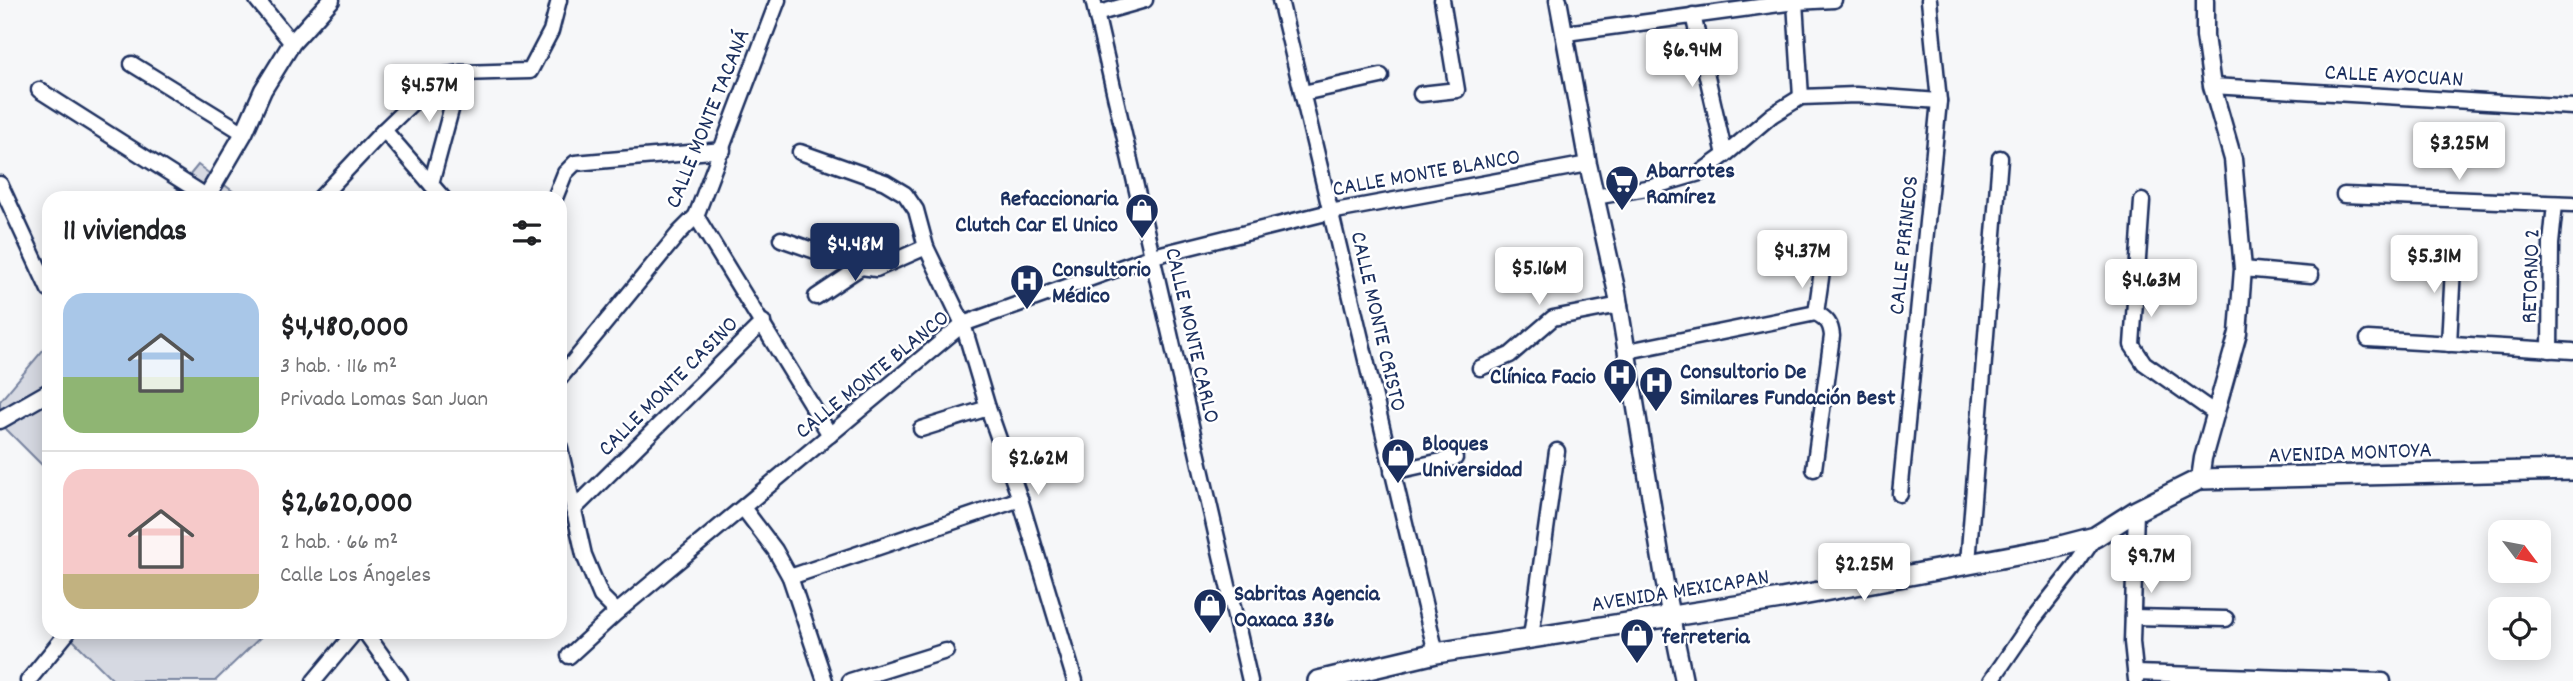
<!DOCTYPE html>
<html lang="es">
<meta charset="utf-8">
<style>
:root{--surface:#fff;--page:#f6f6f6;--text:#202124;--muted:#757577;--line:#e0e0e0;--accent:#1b2f5e}
body{margin:0;font-family:Dekko,sans-serif;background:var(--page);color:var(--text);height:100vh;display:flex;flex-direction:column;font-size:26px;white-space:nowrap}
*{box-sizing:border-box;margin:0}
p{font-size:23px;color:var(--muted)}
.icon{flex:none;width:38px;height:38px;fill:none;stroke:currentColor;stroke-width:2;stroke-linecap:round;stroke-linejoin:round}
.map{position:relative;flex:1;overflow:hidden}
.drawer{position:absolute;left:42px;top:191px;width:525px;height:448px;display:flex;flex-direction:column;background:var(--surface);border-radius:21px;box-shadow:0 4px 18px #0003}
.drawer>*{flex:none}
.needle{width:46px;rotate:122deg}
.tools{position:absolute;left:2488px;top:520px;display:grid;gap:14px}
.tools a{display:grid;place-items:center;width:63px;height:63px;border-radius:14px;background:var(--surface);box-shadow:0 4px 18px #0003;font-size:35px}
.price{position:absolute;translate:-50% -60px;padding:0 16px;border-radius:7px;background:#fff;color:#222;font-size:23px;line-height:46px;filter:drop-shadow(0 2px 4px #0008)}
.price::after{content:'';position:absolute;left:50%;top:42px;width:21px;height:16px;margin-left:-10px;background:inherit;clip-path:polygon(0 0,100% 0,50% 100%)}
.price.current{background:var(--accent);color:#fff}
ul{padding:0;list-style:none}
li{display:flex;align-items:center;gap:21px;height:175px;padding:0 21px}
li+li{border-top:2px solid var(--line)}
li span{display:grid;place-items:center;flex:none;width:196px;height:140px;border-radius:21px;color:#555}
li>.icon{margin-inline-start:auto}
span .icon{width:84px;height:84px;fill:#fffc;stroke-width:1}
li b{font-size:30px}
h2{display:flex;justify-content:space-between;align-items:center;height:84px;padding:0 21px;font-size:30px}
.map>svg:first-child{display:block}
.green{fill:#d6d9e2;stroke:#7884a0;stroke-width:2}
.lines{fill:none;stroke-linecap:round;stroke-linejoin:round}
.minor-casing{stroke:#1b2f5e;stroke-width:19}
.tertiary-casing{stroke:#1b2f5e;stroke-width:21}
.secondary-casing{stroke:#1b2f5e;stroke-width:24}
.minor{stroke:#fff;stroke-width:14}
.tertiary{stroke:#fff;stroke-width:16}
.secondary{stroke:#fff;stroke-width:19}
.labels{text-anchor:middle;stroke-width:5;stroke-linejoin:round;paint-order:stroke}
.street-label{font-size:23px;fill:#1b2f5e;stroke:#fff}
.poi-label{font-size:23px;font-weight:bold;fill:#1b2f5e;stroke:#fff;text-anchor:start}
</style>
<div class="map">
<svg width="2573" height="681" viewBox="0 0 2573 681">
<rect width="100%" height="100%" fill="#f6f7f9"/>
<filter id="ink" filterUnits="userSpaceOnUse"><feTurbulence type="fractalNoise" baseFrequency=".0143" numOctaves="2"/><feDisplacementMap in="SourceGraphic" scale="14" xChannelSelector="R" yChannelSelector="G"/><feConvolveMatrix kernelMatrix="1 2 1 2 8 2 1 2 1" color-interpolation-filters="sRGB"/></filter>
<g filter="url(#ink)">
<g class="green">
<path d="M 198,165 L 242,198 L 171,198 Z"/>
<path d="M 49,343 L 49,472 L 0,423 L 0,401 Z"/>
<path d="M 65,632 L 266,632 L 215,681 L 114,681 Z"/>
</g>
<g class="lines">
<g class="minor-casing">
<g id="minor">
<path d="M 257,0 L 292,43"/>
<path d="M 1093,0 L 1250,681"/>
<path d="M 1280,0 L 1436,653"/>
<path d="M 1795,2 L 1801,97"/>
<path d="M 1096,14 L 1145,0"/>
<path d="M 1693,15 L 1725,155"/>
<path d="M 1566,33 L 1795,2 L 1834,0"/>
<path d="M 132,64 L 244,133"/>
<path d="M 2212,86 L 2573,107"/>
<path d="M 39,90 L 209,198"/>
<path d="M 1303,93 L 1381,76"/>
<path d="M 1421,94 L 1457,90 L 1442,0"/>
<path d="M 384,130 L 443,198"/>
<path d="M 800,152 L 885,182 L 905,194 L 916,210 L 926,247 L 963,324 L 988,408 L 1020,499 L 1075,681"/>
<path d="M 0,184 L 49,290"/>
<path d="M 431,184 L 461,73"/>
<path d="M 2344,195 L 2573,204"/>
<path d="M 1595,197 L 1652,187 L 1700,173 L 1725,155 L 1772,115 L 1801,97 L 1856,95 L 1939,101"/>
<path d="M 320,198 L 384,130 L 440,76 L 461,73 L 530,71 L 551,31 L 559,0"/>
<path d="M 555,198 L 565,173 L 575,163 L 723,150"/>
<path d="M 2142,201 L 2132,345 L 2144,363 L 2215,413"/>
<path d="M 696,216 L 830,435"/>
<path d="M 781,239 L 861,267 L 876,269 L 926,247"/>
<path d="M 2243,269 L 2311,275"/>
<path d="M 816,297 L 861,267"/>
<path d="M 1816,313 L 1822,271"/>
<path d="M 2368,339 L 2573,351"/>
<path d="M 2449,344 L 2454,248"/>
<path d="M 2550,350 L 2551,244 L 2555,204"/>
<path d="M 1628,351 L 1816,313"/>
<path d="M 1480,368 L 1510,355 L 1553,318 L 1620,305"/>
<path d="M 560,378 L 679,233 L 696,216 L 778,0"/>
<path d="M 921,429 L 988,408"/>
<path d="M 560,448 L 584,555 L 601,596 L 617,612"/>
<path d="M 1814,469 L 1832,336 C 1831,324 1827,319 1816,313"/>
<path d="M 1392,472 L 1455,458"/>
<path d="M 1900,494 L 1939,101 L 1929,0"/>
<path d="M 744,509 L 775,550 L 790,577 L 825,681"/>
<path d="M 573,510 L 763,322"/>
<path d="M 2136,511 L 2132,642 L 2136,680"/>
<path d="M 1968,563 L 2000,158"/>
<path d="M 790,577 L 1020,499"/>
<path d="M 2133,617 L 2226,619"/>
<path d="M 365,632 L 400,681"/>
<path d="M 1531,637 L 1557,451"/>
<path d="M 569,656 L 617,612 L 963,324 L 1153,256 L 1330,212 L 1588,164"/>
<path d="M 2136,673 L 2383,681"/>
<path d="M 28,681 L 68,632"/>
<path d="M 314,681 L 355,632"/>
<path d="M 850,681 L 946,651"/>
<path d="M 1991,681 L 2032,621 L 2073,569 L 2095,537"/>
</g>
</g>
<g class="tertiary-casing">
<g id="tertiary">
<path d="M 1558,0 L 1588,164 L 1617,293 L 1668,602 L 1684,681"/>
<path d="M 206,198 L 244,133 L 263,90 L 292,43 L 331,0"/>
<path d="M 0,420 L 49,392"/>
<path d="M 2200,479 L 2203,458 L 2238,333 L 2243,269 L 2233,159 L 2212,86 L 2205,36 L 2205,0"/>
</g>
</g>
<g class="secondary-casing">
<path id="secondary" d="M 1318,681 L 1436,653 L 1781,599 L 2049,549 L 2095,537 L 2136,511 L 2200,479 L 2573,470"/>
</g>
<use href="#minor" class="minor"/>
<use href="#tertiary" class="tertiary"/>
<use href="#secondary" class="secondary"/>
</g>
</g>
<defs>
<g id="supermarket-pin" transform="scale(1.75)"><path d="M0 17L-7.5 6A9.5 9.5 0 1 1 7.5 6Z" fill="#1b2f5e" stroke="#fff"/><path d="M-6-5.5h2.5l.6 2H6L4.5 2H-2.5L-4.4-4H-6ZM-1.5 3.2a1.3 1.3 0 1 0 .1 0ZM3 3.2a1.3 1.3 0 1 0 .1 0Z" fill="#fff"/></g>
<g id="shop-pin" transform="scale(1.75)"><path d="M0 17L-7.5 6A9.5 9.5 0 1 1 7.5 6Z" fill="#1b2f5e" stroke="#fff"/><path d="M-5-2.5h2.3a2.7 3.5 0 0 1 5.4 0H5L5.5 6h-11ZM-1.5-2.5h3a1.5 2.3 0 0 0-3 0Z" fill="#fff"/></g>
<g id="hospital-pin" transform="scale(1.75)"><path d="M0 17L-7.5 6A9.5 9.5 0 1 1 7.5 6Z" fill="#1b2f5e" stroke="#fff"/><path d="M-5-5h3v3.5h4V-5h3V5h-3V1.5h-4V5h-3Z" fill="#fff"/></g>
</defs>
<g fill-rule="evenodd">
<use href="#supermarket-pin" x="1622" y="182"/>
<use href="#shop-pin" x="1142" y="210"/>
<use href="#hospital-pin" x="1027" y="281"/>
<use href="#hospital-pin" x="1620" y="375"/>
<use href="#hospital-pin" x="1656" y="383"/>
<use href="#shop-pin" x="1398" y="455"/>
<use href="#shop-pin" x="1210" y="605"/>
<use href="#shop-pin" x="1637" y="635"/>
</g>
<g class="labels">
<g class="street-label">
<text transform="translate(2394 74) rotate(3)" y="8">CALLE AYOCUAN</text>
<text transform="translate(706 118) rotate(-68)" y="8">CALLE MONTE TACANÁ</text>
<text transform="translate(1426 171) rotate(-10)" y="8">CALLE MONTE BLANCO</text>
<text transform="translate(1902 245) rotate(-84)" y="8">CALLE PIRINEOS</text>
<text transform="translate(2529 276) rotate(-88)" y="8">RETORNO 2</text>
<text transform="translate(1380 321) rotate(77)" y="8">CALLE MONTE CRISTO</text>
<text transform="translate(1194 335) rotate(77)" y="8">CALLE MONTE CARLO</text>
<text transform="translate(871 373) rotate(-39)" y="8">CALLE MONTE BLANCO</text>
<text transform="translate(667 385) rotate(-45)" y="8">CALLE MONTE CASINO</text>
<text transform="translate(2350 451) rotate(-2)" y="8">AVENIDA MONTOYA</text>
<text transform="translate(1680 589) rotate(-9)" y="8">AVENIDA MEXICAPAN</text>
</g>
<g class="poi-label">
<text x="1646" y="177">Abarrotes<tspan x="1646" dy="26">Ramírez</tspan></text>
<text x="1118" y="205" text-anchor="end">Refaccionaria<tspan x="1118" dy="26">Clutch Car El Unico</tspan></text>
<text x="1052" y="276">Consultorio<tspan x="1052" dy="26">Médico</tspan></text>
<text x="1680" y="378">Consultorio De<tspan x="1680" dy="26">Similares Fundación Best</tspan></text>
<text x="1596" y="383" text-anchor="end">Clínica Facio</text>
<text x="1422" y="450">Bloques<tspan x="1422" dy="26">Universidad</tspan></text>
<text x="1234" y="600">Sabritas Agencia<tspan x="1234" dy="26">Oaxaca 336</tspan></text>
<text x="1662" y="643">ferreteria</text>
</g>
</g>
</svg>
<div class="tools">
<a><svg class="needle" viewBox="-14 -14 28 28"><path d="M0-13l5 13h-10z" fill="#e53935"/><path d="M0 13l5-13h-10z" fill="#757577"/></svg></a>
<a><svg class="icon" aria-label="locate" viewBox="0 0 24 24"><circle cx="12" cy="12" r="6"/><path d="M12 2v4M12 18v4M2 12h4M18 12h4"/></svg></a>
</div>
<b class="price" style="left:1692px;top:89px">$6.94M</b>
<b class="price" style="left:429px;top:124px">$4.57M</b>
<b class="price" style="left:2459px;top:182px">$3.25M</b>
<b class="price current" style="left:855px;top:283px">$4.48M</b>
<b class="price" style="left:1802px;top:290px">$4.37M</b>
<b class="price" style="left:2434px;top:295px">$5.31M</b>
<b class="price" style="left:1539px;top:307px">$5.16M</b>
<b class="price" style="left:2151px;top:319px">$4.63M</b>
<b class="price" style="left:1038px;top:497px">$2.62M</b>
<b class="price" style="left:2151px;top:595px">$9.7M</b>
<b class="price" style="left:1864px;top:603px">$2.25M</b>
<section class="drawer">
<h2>11 viviendas<svg class="icon" aria-label="filters" viewBox="0 0 24 24"><path d="M4 7h16M4 17h16"/><circle cx="9" cy="7" r="2"/><circle cx="15" cy="17" r="2"/></svg></h2>
<ul>
<li><span style="background:linear-gradient(#a9c7e8 60%,#8fb573 0)"><svg class="icon" aria-label="home" viewBox="0 0 24 24"><path d="M3 11l9-7 9 7M6 9v11h12V9"/></svg></span><div><b>$4,480,000</b><p>3 hab. · 116 m²</p><p>Privada Lomas San Juan</p></div></li>
<li><span style="background:linear-gradient(#f6c9c9 75%,#c2b280 0)"><svg class="icon" aria-label="home" viewBox="0 0 24 24"><path d="M3 11l9-7 9 7M6 9v11h12V9"/></svg></span><div><b>$2,620,000</b><p>2 hab. · 66 m²</p><p>Calle Los Ángeles</p></div></li>
</ul>
</section>
</div>
